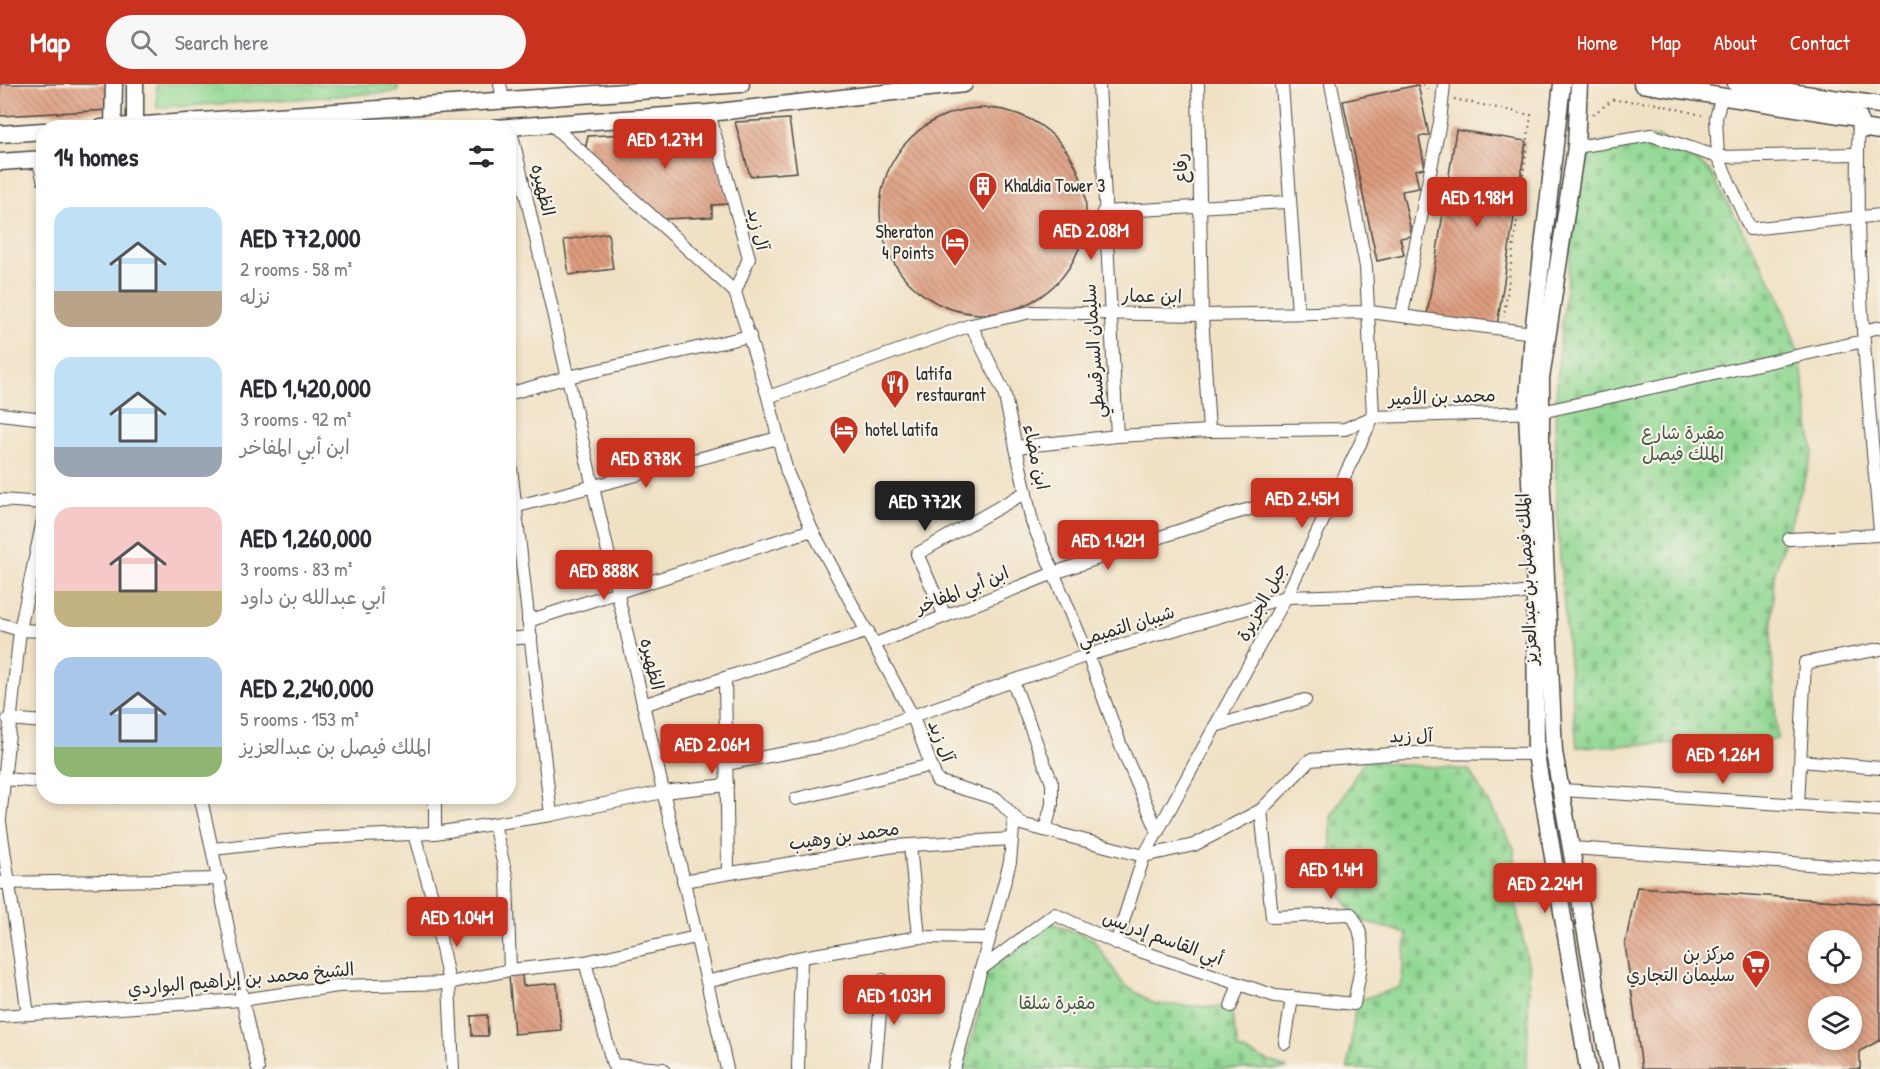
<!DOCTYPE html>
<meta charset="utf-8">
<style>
:root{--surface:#fff;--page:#f7f7f7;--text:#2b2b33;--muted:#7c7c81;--accent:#c8321e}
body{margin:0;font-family:"Patrick Hand","Playpen Sans Arabic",sans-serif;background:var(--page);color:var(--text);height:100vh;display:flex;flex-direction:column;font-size:22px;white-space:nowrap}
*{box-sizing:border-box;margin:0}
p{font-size:20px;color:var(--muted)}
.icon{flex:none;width:33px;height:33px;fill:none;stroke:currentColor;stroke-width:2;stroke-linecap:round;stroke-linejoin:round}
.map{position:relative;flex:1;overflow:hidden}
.sheet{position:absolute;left:36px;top:36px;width:480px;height:684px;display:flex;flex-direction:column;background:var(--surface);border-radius:24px;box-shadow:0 3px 9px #0003}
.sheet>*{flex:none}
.tools{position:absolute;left:1808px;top:846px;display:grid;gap:12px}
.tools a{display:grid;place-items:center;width:54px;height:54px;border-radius:50%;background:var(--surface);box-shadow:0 3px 9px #0003;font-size:30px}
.price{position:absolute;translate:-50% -51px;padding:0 14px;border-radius:6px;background:var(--accent);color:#fff;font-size:20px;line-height:39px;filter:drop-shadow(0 2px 3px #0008)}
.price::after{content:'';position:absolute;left:50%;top:36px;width:18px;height:14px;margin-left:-9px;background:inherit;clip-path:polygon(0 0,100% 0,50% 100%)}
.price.selected{background:#222;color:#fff}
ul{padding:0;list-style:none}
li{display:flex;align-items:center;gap:18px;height:150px;padding:0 18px}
li span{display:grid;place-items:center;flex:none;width:168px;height:120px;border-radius:18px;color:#555}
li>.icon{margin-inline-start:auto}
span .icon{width:72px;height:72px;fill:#fffc;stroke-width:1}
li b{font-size:26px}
h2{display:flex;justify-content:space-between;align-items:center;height:72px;padding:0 18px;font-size:26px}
header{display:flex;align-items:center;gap:36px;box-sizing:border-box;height:84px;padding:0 30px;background:var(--accent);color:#fff}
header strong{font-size:28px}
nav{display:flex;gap:33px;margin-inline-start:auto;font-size:21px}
.search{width:420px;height:54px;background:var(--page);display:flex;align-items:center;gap:15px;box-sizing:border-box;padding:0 21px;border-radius:33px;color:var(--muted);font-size:22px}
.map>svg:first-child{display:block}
.cemetery{fill:url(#cemetery-stones);stroke:#5e825e;stroke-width:1.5}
.park{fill:url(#park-crowns);stroke:#5e825e;stroke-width:1.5}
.building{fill:url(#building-back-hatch);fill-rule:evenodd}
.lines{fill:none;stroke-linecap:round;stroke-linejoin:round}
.street-casing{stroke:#494642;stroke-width:14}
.secondary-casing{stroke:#494642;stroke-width:19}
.path{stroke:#494642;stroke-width:2;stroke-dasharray:1.5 4.5;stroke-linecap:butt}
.street{stroke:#fff;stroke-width:12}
.secondary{stroke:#fff;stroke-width:16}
.labels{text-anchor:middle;stroke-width:4.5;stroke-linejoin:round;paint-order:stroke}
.street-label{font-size:18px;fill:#2b2b2b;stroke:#f7f3e8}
.poi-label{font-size:18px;fill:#2b2b2b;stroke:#f7f3e8;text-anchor:start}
.park-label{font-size:18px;fill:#445645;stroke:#f7f3e8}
</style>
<header>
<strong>Map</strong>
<div class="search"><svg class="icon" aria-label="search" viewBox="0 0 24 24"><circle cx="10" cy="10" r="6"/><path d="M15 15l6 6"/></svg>Search here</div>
<nav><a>Home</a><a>Map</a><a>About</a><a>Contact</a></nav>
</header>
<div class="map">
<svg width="1880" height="985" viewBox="0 0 1880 985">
<defs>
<pattern id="cemetery-stones" width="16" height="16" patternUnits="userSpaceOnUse" patternTransform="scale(1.5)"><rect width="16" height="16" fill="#90d892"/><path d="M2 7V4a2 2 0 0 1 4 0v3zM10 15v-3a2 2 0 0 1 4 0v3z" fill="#7cba7e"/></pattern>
<pattern id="park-crowns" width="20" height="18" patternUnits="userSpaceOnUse" patternTransform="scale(1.5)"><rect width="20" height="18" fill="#90d892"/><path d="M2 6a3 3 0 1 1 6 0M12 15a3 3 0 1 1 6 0" fill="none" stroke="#7cba7e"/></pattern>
<pattern id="building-back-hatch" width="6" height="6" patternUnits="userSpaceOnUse" patternTransform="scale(1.5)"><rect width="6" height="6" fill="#dd9c7e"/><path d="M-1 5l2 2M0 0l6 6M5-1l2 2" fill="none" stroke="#b37f67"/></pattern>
</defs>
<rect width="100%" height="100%" fill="#f7f3e8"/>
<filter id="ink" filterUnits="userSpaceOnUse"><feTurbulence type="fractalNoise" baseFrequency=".0167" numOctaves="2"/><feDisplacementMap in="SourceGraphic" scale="12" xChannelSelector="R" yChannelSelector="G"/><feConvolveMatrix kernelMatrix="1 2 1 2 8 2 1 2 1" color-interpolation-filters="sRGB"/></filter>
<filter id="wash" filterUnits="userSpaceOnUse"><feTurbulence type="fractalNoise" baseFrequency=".008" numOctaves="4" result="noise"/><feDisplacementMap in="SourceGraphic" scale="24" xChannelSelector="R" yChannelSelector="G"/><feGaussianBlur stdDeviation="1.35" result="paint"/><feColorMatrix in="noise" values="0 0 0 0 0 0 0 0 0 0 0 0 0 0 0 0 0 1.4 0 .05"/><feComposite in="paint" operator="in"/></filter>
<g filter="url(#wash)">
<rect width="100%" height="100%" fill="#f0e1c4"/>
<g class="cemetery">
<path d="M 1659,53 L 1709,86 L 1778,210 L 1800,274 L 1813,369 L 1774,491 L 1771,553 L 1777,655 L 1577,663 C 1567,548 1552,432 1556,317 C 1560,231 1574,145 1586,60 Z"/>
<path d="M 1364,677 L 1469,686 L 1514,764 L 1514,812 L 1529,884 L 1527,985 L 1348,985 L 1356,917 L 1401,903 L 1407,849 L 1356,836 L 1331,793 L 1331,733 Z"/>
<path d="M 1047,837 L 1093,855 L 1123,900 L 1154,920 L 1231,924 L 1238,965 L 1288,985 L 963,985 L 982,916 L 977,907 L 992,879 L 1008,873 Z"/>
</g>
<path class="park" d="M 157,0 L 398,0 L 398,8 L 157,24 Z"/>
<g id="blocks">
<g class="building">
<path d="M 0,0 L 109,0 L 110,26 L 0,32 Z"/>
<path d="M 1418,1 L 1429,51 L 1419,53 L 1425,84 L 1415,86 L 1419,104 L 1402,107 L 1412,152 L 1400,154 L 1404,171 L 1377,177 L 1343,17 Z"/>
<circle cx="983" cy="127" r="103"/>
<path d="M 789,35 L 797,88 L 750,92 L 735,38 Z"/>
<path d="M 708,46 L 730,120 L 712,121 L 712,133 L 662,135 L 585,66 L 588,52 Z"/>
<path d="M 1456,46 L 1526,57 L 1497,242 L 1427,231 Z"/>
<path d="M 608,149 L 613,185 L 569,191 L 564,156 Z"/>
<path d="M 1637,803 L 1880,820 L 1880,956 L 1860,967 L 1860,985 L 1642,985 L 1625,860 ZM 1818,856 L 1851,856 L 1851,890 L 1818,890 ZM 1818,922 L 1851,922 L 1851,956 L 1818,956 Z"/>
<path d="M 522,891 L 523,902 L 557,899 L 561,946 L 514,950 L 509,892 Z"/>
<path d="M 487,931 L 488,952 L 472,952 L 471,932 Z"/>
</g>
</g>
</g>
<g filter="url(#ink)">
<use href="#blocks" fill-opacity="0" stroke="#494642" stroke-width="1.5"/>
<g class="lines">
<g class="street-casing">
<g id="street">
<path d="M 500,0 L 503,15"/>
<path d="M 1099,0 L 1117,352"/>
<path d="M 1198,0 L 1202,231 L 1209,347"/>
<path d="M 1282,0 L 1298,229"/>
<path d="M 1722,11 L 1716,34 L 1718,73 L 1750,145 L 1880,131"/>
<path d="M 709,29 L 749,174 L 735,208 L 768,313 L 787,388 L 812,446 L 913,633 L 937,697 L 997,715 L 1021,740 L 1144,772 L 1194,761 L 1261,726 L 1310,676 L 1405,669 L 1536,670"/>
<path d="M 1859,36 C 1853,173 1868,311 1880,447"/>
<path d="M 551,40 L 735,208"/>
<path d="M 510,42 L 727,985"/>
<path d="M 1576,63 L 1651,51 L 1718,73 L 1857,70"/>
<path d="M 38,75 L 44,98"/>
<path d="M 1103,128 L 1288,118"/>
<path d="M 1402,230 L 1440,38 L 1444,0"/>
<path d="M 971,241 L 1004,308 L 1032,438 L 1088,571 L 1121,662 L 1158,748"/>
<path d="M 1863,247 L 1880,243"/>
<path d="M 508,310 L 568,293 L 750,252"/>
<path d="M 768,313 L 971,241 L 1031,228 L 1202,231 L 1370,228 L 1541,250"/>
<path d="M 0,330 L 44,335"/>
<path d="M 508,358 L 551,731"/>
<path d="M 1016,363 L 1117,352 L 1209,347 L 1345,345 L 1373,333 L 1541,328 L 1864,257"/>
<path d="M 0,416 L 44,419"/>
<path d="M 510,424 L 778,354"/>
<path d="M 1789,455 L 1880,451"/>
<path d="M 945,532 L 917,470 L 1026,408"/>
<path d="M 528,537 L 812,446"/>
<path d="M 0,540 L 20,546 L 44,547"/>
<path d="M 508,555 L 531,553"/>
<path d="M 875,560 L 1054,489 L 1214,435 L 1318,406 L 1339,403"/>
<path d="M 725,594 L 728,787"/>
<path d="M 1013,598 L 1052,699 L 1052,720 L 1045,746"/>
<path d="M 643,621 L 868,547"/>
<path d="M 8,635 L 44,638"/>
<path d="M 1215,642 L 1305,616"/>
<path d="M 1801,677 L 1880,684"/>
<path d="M 726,680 L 829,661 L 1088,571 L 1286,513 L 1493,507 L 1515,510 L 1542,506"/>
<path d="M 3,695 L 44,698"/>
<path d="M 1563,706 L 1880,726"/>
<path d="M 200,712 C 222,803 236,895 258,985"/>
<path d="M 435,712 L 435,749"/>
<path d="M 796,715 L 931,681"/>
<path d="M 1798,721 L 1805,579 L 1880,565"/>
<path d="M 0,735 L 20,546 L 44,431"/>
<path d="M 0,738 L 28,930"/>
<path d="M 494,740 L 507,795 L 510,886"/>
<path d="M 414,750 L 431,809 L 449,899 L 453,985"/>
<path d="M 910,761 L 919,853"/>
<path d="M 1572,764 L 1880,785"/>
<path d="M 213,765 L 314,754 L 435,749 L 551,731 L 663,708 L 727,701"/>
<path d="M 683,797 L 894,762 L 1012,755"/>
<path d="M 0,799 L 220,795"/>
<path d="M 1116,859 L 1144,772 L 1286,513 L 1373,333 L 1366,183 L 1331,0"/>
<path d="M 585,878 L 613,981 L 663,985"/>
<path d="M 980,886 L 1054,830 L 1116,859 L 1275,912 L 1354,920 C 1359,889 1371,857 1351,830 L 1272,833 L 1261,726"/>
<path d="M 707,898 L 797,874 L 919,853 L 988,854"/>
<path d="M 1231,922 L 1239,900"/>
<path d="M 0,932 L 241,916 L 338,902 L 449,899 L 510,886 L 585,878 L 696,853"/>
<path d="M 1285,959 L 1292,913"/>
<path d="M 798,985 L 801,874"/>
<path d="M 875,985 L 883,896"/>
<path d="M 954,985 L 1010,778 L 1014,733"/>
</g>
</g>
<g class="secondary-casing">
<g id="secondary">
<path d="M 1562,0 L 1533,249 L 1527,328 L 1535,507 L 1536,670 L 1588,985"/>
<path d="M 1579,0 L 1576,63 L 1541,294 L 1541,386 L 1554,668 L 1610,985"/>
<path d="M 1642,0 L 1859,34 L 1861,44 L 1880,47"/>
<path d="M 1736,0 L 1880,21"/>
<path d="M 135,41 L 135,0"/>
<path d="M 113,43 L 114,0"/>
<path d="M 101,44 L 741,0"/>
<path d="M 494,44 L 709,29 L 964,0"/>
<path d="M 0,50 L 44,47"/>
<path d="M 0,78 L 44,75"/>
</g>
</g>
<g class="path">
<path d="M 1423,0 L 1429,7"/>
<path d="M 1454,15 L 1531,31 L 1504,233"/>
<path d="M 1593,30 L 1613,16 L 1652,19 L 1702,31"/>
</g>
<use href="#street" class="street"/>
<use href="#secondary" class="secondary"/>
</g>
</g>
<defs>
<g id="building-pin" transform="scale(1.5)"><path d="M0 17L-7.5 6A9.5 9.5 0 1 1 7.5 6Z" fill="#c8321e" stroke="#f7f3e8"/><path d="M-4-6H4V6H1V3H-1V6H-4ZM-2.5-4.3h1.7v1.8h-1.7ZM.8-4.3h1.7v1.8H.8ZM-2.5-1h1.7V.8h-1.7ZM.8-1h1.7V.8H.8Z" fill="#fff"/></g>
<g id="hotel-pin" transform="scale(1.5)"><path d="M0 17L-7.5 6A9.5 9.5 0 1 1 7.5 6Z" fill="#c8321e" stroke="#f7f3e8"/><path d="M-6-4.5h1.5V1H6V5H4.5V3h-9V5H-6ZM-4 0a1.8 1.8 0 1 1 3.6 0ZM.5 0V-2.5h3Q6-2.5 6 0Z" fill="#fff"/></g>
<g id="restaurant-pin" transform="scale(1.5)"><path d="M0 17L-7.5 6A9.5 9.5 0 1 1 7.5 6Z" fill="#c8321e" stroke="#f7f3e8"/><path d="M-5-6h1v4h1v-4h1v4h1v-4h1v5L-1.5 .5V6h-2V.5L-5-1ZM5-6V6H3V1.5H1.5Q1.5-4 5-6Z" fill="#fff"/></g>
<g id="supermarket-pin" transform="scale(1.5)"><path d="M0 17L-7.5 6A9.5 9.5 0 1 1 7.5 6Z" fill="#c8321e" stroke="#f7f3e8"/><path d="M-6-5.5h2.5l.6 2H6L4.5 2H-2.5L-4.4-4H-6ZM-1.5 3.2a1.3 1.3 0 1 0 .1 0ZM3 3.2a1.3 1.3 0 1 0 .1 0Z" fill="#fff"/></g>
</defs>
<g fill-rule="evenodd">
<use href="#building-pin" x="983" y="102"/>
<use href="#hotel-pin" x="955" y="158"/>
<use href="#restaurant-pin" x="895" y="300"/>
<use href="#hotel-pin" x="844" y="346"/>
<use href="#supermarket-pin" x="1756" y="880"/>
</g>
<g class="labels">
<g class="street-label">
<text transform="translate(1181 84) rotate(-91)" y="6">رفاع</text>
<text transform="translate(543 106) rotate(77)" y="6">الظهيره</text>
<text transform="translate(758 145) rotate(77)" y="6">آل زيد</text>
<text transform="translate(1152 212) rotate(1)" y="6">ابن عمار</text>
<text transform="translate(1094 267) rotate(-94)" y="6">سليمان السرقسطي</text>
<text transform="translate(1442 313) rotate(-2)" y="6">محمد بن الأمير</text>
<text transform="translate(1036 373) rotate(78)" y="6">ابن مضاء</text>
<text transform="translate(1527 495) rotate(-93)" y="6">الملك فيصل بن عبدالعزيز</text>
<text transform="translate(962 506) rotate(-22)" y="6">ابن أبي المفاخر</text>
<text transform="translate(1262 518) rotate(-62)" y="6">جبل الجزيرة</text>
<text transform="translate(1126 542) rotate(-17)" y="6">شيبان التميمي</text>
<text transform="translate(652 580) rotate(77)" y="6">الظهيره</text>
<text transform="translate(1411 652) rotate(-1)" y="6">آل زيد</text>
<text transform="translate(941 657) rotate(69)" y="6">آل زيد</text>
<text transform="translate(844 752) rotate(-8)" y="6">محمد بن وهيب</text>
<text transform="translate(1163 854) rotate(20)" y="6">أبي القاسم إدريس</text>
<text transform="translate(241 895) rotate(-5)" y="6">الشيخ محمد بن إبراهيم البواردي</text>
</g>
<g class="poi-label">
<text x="1004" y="108">Khaldia Tower 3</text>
<text x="934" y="154" text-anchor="end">Sheraton<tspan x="934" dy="21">4 Points</tspan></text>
<text x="916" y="296">latifa<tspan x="916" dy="21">restaurant</tspan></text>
<text x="865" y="352">hotel latifa</text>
<text x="1735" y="876" text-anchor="end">مركز بن<tspan x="1735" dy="21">سليمان التجاري</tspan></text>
</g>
<g class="park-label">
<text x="1683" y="355">مقبرة شارع<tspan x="1683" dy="21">الملك فيصل</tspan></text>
<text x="1057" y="925">مقبرة شلقا</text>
</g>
</g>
</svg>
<div class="tools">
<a><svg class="icon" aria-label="locate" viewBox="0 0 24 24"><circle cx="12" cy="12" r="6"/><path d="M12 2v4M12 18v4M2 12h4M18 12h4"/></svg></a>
<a><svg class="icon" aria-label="layers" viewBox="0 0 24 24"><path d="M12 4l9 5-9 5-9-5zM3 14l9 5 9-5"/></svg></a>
</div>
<b class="price" style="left:665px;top:86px">AED 1.27M</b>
<b class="price" style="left:1477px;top:144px">AED 1.98M</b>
<b class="price" style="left:1091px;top:177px">AED 2.08M</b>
<b class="price" style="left:646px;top:405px">AED 878K</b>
<b class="price" style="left:1302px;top:445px">AED 2.45M</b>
<b class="price selected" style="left:925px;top:448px">AED 772K</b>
<b class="price" style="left:1108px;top:487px">AED 1.42M</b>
<b class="price" style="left:604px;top:517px">AED 888K</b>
<b class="price" style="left:712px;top:691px">AED 2.06M</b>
<b class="price" style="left:1723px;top:701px">AED 1.26M</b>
<b class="price" style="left:1331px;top:816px">AED 1.4M</b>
<b class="price" style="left:1545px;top:830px">AED 2.24M</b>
<b class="price" style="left:457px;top:864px">AED 1.04M</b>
<b class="price" style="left:894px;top:942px">AED 1.03M</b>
<section class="sheet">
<h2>14 homes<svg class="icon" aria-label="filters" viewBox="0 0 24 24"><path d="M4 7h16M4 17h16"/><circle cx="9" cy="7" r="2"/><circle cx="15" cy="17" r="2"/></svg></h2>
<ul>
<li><span style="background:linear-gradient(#bfe0f5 70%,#b9a48a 0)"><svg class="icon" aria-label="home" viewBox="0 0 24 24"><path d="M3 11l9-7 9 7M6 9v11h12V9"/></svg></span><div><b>AED 772,000</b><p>2 rooms · 58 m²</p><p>نزله</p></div></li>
<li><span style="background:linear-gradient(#bfe0f5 75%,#9aa5b1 0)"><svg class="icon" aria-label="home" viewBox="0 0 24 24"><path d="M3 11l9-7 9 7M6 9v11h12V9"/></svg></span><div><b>AED 1,420,000</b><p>3 rooms · 92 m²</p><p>ابن أبي المفاخر</p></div></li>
<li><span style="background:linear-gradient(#f6c9c9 70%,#c2b280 0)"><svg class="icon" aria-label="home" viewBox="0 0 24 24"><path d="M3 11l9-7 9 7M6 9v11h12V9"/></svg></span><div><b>AED 1,260,000</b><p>3 rooms · 83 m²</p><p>أبي عبدالله بن داود</p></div></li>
<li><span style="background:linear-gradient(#a9c7e8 75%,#8fb573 0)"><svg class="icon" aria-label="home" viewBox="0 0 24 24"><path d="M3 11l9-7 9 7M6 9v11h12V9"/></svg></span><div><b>AED 2,240,000</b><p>5 rooms · 153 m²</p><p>الملك فيصل بن عبدالعزيز</p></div></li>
</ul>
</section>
</div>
